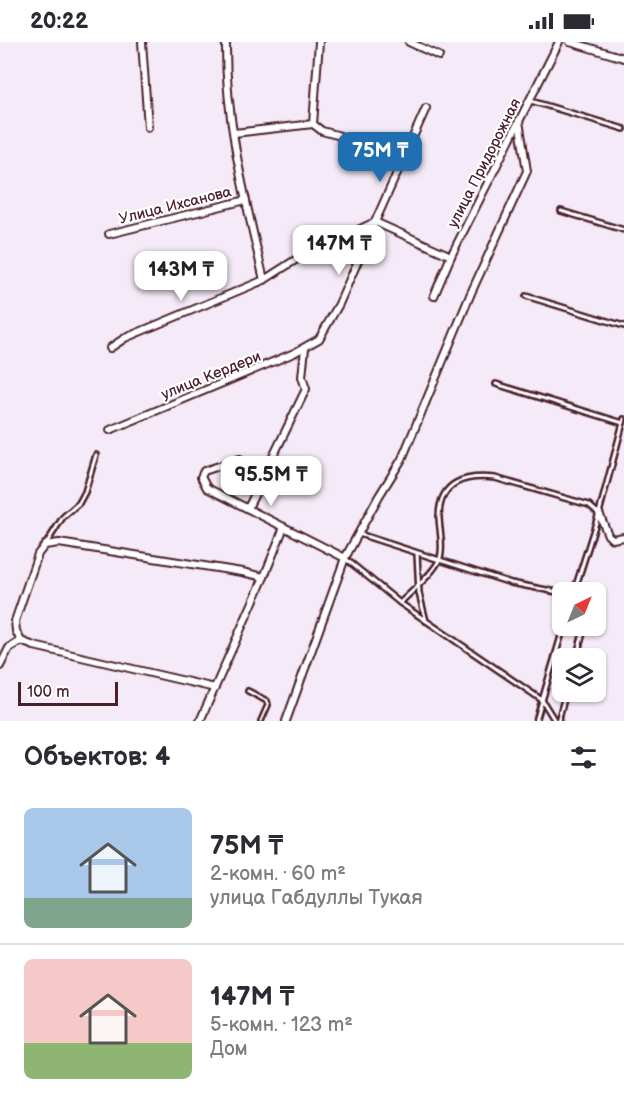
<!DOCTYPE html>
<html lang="ru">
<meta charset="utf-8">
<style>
:root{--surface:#fff;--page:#f2f2f3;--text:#2b2b33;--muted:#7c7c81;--line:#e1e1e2;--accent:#1f6fb2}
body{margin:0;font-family:"Balsamiq Sans",sans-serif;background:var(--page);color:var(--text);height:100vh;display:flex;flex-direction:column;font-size:22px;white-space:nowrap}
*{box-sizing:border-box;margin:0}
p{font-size:20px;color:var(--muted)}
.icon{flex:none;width:33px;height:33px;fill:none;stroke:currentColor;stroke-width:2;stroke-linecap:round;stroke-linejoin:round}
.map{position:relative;height:679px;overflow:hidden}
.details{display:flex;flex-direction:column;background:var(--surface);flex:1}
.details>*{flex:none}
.needle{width:39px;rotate:43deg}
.controls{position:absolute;left:552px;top:540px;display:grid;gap:12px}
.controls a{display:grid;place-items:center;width:54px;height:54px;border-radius:9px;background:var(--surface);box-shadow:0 2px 4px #0004;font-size:30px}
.scale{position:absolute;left:18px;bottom:15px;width:100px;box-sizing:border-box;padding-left:6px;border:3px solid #4a1f2b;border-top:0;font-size:16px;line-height:21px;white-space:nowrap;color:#4a1f2b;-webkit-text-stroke:4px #fff;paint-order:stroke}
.price{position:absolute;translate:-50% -51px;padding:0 14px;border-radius:12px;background:#fff;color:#222;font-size:20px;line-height:39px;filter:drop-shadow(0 2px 3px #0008)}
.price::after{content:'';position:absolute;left:50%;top:36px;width:18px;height:14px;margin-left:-9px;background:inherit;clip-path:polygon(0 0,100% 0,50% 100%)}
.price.current{background:var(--accent);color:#fff}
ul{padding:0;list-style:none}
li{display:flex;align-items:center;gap:18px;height:150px;padding:0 24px}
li+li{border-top:2px solid var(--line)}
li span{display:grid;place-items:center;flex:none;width:168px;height:120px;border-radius:9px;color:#555}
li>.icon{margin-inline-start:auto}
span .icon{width:72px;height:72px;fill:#fffc;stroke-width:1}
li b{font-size:26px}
h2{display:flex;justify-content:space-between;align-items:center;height:72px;padding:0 24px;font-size:26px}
.status{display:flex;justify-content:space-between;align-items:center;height:42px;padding:0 30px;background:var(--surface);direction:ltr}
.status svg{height:16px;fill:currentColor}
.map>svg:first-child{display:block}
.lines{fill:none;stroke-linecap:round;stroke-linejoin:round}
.service-casing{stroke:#4a1f2b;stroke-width:8}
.minor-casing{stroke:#4a1f2b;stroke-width:10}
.service{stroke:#fff;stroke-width:3}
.minor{stroke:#fff;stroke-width:6}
.labels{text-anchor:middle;stroke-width:4.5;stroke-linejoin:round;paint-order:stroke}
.street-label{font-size:15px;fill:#4a1f2b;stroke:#fff}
</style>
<div class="status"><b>20:22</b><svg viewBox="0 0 49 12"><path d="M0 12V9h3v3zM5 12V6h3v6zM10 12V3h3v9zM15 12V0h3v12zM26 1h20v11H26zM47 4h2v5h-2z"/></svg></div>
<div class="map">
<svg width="624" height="679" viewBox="0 0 624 679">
<rect width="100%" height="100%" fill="#f5eaf7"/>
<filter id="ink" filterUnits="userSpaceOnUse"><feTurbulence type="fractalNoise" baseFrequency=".0167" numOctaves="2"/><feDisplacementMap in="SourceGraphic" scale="12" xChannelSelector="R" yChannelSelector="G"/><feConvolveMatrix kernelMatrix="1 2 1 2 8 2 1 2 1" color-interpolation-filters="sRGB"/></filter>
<g filter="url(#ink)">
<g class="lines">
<g class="service-casing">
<g id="service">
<path d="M 531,59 L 624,87"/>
<path d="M 561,169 L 624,188"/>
<path d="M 526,254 L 624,284"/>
<path d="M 496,342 L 623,381"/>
<path d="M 359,492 L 511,541 L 562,551"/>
<path d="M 46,502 L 63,475 L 79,461 L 85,450 L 96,413"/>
<path d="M 417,512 L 419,551 L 426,579"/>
<path d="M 346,517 L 400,561 L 542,658 L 555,679"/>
<path d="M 574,550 L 599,471 L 624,377"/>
<path d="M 400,561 C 411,550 435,530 440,516 C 444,503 439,487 439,474 C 440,439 465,433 495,436 L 589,463 L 598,471"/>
<path d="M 576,616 L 585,584"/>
<path d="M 248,649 L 267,659 L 268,663 L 261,679"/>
<path d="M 536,679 L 564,584"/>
<path d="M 558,679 L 566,650"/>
</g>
</g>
<g class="minor-casing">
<g id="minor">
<path d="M 142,0 L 148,85"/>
<path d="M 226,0 C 225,80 246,160 264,238"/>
<path d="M 319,0 L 313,82 L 322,89 L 337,93 L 403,118"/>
<path d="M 409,0 L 439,14"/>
<path d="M 570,0 L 624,16"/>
<path d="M 234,91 L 313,82"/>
<path d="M 109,192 L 246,158"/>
<path d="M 434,254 L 451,214 L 559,0"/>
<path d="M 110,306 L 125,296 L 264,238 L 300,215 L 375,180 L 426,66"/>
<path d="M 110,388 L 294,311 L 319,297 L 339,262 L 375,180 L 451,214"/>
<path d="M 240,417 L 204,429 L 201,435 L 207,446 L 345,516"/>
<path d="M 248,466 L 306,347 L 302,335 L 305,306"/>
<path d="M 599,471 L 608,493 L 612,497 L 624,495"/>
<path d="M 0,624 L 9,606 L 21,599"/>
<path d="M 215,646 L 34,604 L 21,599 L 16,589 L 15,579 L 38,512 L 45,503 L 59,501 L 242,530 L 264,535"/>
<path d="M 200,679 L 264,535 L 284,485"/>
<path d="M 286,679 L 345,516 L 379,454 L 402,417 L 471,251 L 527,129 L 519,79"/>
</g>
</g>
<use href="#service" class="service"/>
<use href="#minor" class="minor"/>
</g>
</g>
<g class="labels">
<g class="street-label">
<text transform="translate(484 121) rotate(-63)" y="5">улица Придорожная</text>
<text transform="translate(175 163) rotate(-14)" y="5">Улица Ихсанова</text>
<text transform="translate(211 333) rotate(-22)" y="5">улица Кердери</text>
</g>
</g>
</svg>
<div class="controls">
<a><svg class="needle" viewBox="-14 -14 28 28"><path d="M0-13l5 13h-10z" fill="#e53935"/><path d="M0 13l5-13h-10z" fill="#7c7c81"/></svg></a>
<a><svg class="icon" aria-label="layers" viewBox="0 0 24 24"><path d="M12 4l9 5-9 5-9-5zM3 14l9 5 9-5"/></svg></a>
</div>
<div class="scale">100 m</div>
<b class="price current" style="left:380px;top:141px">75M ₸</b>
<b class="price" style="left:339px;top:234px">147M ₸</b>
<b class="price" style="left:181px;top:260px">143M ₸</b>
<b class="price" style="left:271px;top:465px">95.5M ₸</b>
</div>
<section class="details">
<h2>Объектов: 4<svg class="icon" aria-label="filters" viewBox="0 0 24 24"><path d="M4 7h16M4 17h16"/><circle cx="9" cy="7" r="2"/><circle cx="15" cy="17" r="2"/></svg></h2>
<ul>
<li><span style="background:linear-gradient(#a9c7e8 75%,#7fa58c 0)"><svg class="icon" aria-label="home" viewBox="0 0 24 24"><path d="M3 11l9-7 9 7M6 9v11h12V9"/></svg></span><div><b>75M ₸</b><p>2-комн. · 60 m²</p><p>улица Габдуллы Тукая</p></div></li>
<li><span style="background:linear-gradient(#f6c9c9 70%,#8fb573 0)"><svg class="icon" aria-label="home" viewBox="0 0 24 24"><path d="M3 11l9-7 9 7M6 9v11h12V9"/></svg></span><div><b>147M ₸</b><p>5-комн. · 123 m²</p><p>Дом</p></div></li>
</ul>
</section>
